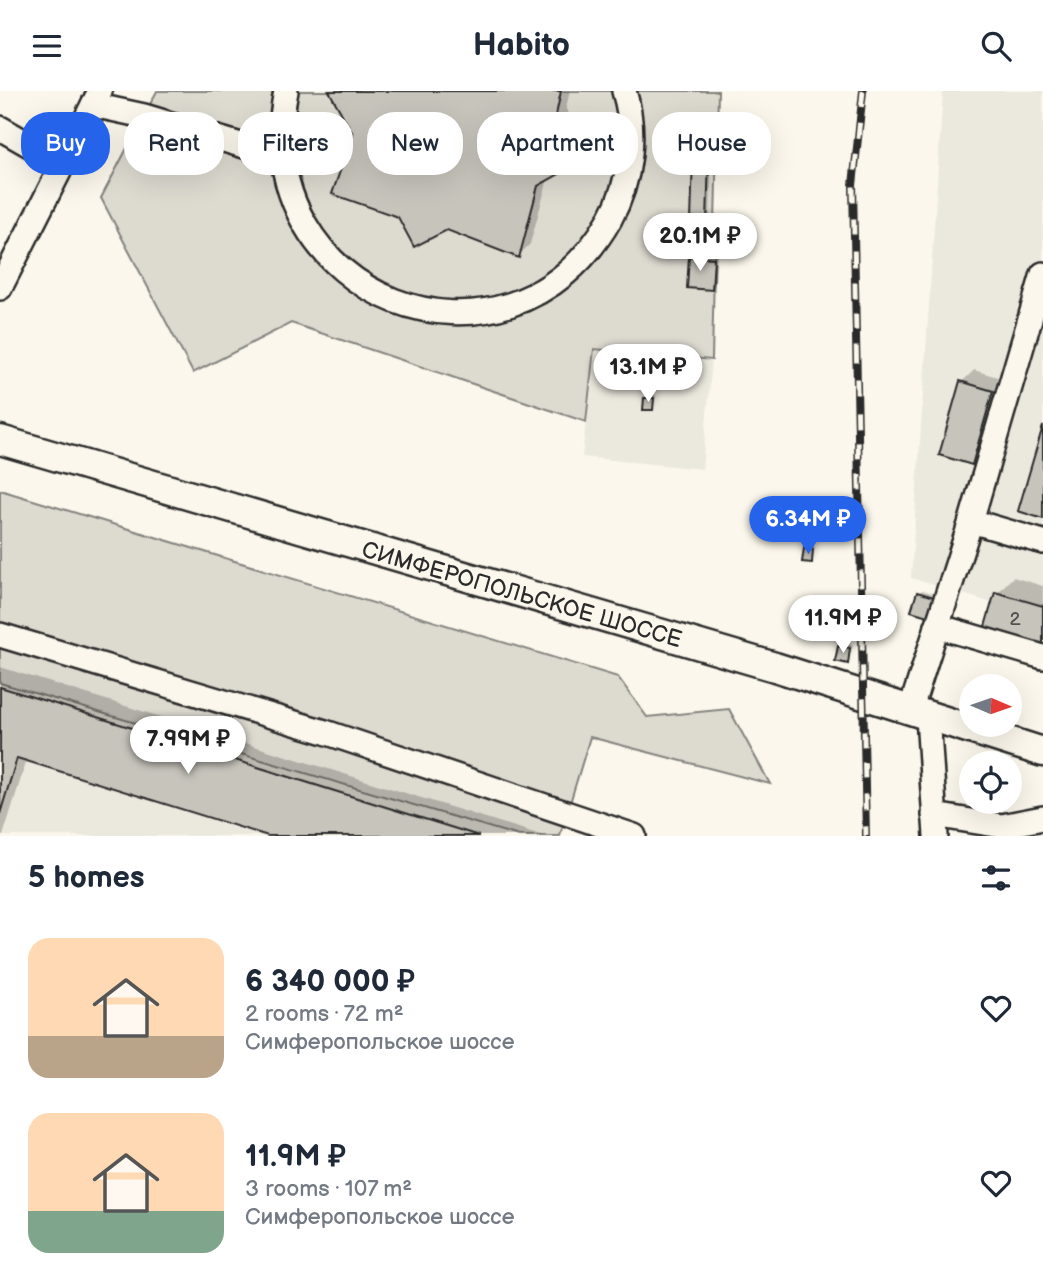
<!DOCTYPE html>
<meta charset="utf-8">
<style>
:root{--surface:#fff;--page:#f6f6f7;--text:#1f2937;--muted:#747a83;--accent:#2563eb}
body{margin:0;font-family:"Balsamiq Sans",sans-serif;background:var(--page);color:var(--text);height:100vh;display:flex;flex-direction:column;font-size:26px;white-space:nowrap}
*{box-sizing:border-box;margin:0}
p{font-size:23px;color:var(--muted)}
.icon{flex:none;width:38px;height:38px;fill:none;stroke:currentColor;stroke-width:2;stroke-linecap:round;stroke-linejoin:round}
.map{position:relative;height:745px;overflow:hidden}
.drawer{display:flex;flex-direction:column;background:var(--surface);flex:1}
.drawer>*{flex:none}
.guide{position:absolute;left:21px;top:21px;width:1001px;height:63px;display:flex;gap:14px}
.needle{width:46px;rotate:92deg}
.controls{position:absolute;left:959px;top:583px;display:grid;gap:14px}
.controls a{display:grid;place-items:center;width:63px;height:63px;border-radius:50%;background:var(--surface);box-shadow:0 7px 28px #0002;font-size:35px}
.price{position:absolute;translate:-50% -60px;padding:0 16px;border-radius:24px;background:#fff;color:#222;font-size:23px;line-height:46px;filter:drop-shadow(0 2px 4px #0008)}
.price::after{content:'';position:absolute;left:50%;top:42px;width:21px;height:16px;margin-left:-10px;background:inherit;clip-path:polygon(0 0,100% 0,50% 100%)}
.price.active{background:var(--accent);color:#fff}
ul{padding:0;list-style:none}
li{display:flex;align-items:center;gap:21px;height:175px;padding:0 28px}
li span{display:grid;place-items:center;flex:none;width:196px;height:140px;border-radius:21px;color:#555}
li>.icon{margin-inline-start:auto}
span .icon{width:84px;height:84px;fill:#fffc;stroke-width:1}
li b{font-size:30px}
h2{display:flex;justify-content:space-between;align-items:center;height:84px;padding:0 28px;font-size:30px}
.chip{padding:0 24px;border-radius:28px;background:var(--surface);box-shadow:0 7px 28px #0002;font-size:24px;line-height:63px}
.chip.active{background:var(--accent);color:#fff}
header{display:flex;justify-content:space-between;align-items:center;height:91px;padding:0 28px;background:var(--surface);font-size:32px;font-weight:700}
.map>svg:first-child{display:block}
.built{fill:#ebe8de}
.green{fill:#dddad0;stroke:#84827e;stroke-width:2}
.shadow{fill:#0003}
.building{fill:#c7c4bc;stroke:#2b2b2b;stroke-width:2}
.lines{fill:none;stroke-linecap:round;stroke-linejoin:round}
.minor-casing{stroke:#2b2b2b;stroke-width:28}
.major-casing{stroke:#2b2b2b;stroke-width:33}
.minor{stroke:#fbf7ec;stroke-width:23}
.major{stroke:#fbf7ec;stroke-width:28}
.rail-casing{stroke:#2b2b2b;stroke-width:8}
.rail{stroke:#fbf7ec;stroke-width:5;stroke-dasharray:16;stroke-linecap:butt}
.labels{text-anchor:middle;stroke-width:5;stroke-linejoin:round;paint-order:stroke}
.number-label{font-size:19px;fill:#52514f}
.street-label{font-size:23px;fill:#2b2b2b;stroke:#fbf7ec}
</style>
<header><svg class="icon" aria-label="menu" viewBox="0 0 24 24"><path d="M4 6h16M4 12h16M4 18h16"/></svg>Habito<svg class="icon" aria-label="search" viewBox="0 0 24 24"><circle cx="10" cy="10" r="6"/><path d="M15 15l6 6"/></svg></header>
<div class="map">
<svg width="1043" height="745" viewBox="0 0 1043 745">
<rect width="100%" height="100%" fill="#fbf7ec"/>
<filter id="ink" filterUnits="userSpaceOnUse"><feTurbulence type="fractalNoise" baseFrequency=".0143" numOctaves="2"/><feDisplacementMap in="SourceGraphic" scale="14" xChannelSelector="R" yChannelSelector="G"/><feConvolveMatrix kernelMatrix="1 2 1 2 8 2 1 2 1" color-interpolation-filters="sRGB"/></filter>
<g filter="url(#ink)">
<g class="built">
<path d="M 943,0 L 1043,0 L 1043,515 L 995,501 L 992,512 L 911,487 Z"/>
<path d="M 594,258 L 712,269 L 702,378 L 582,366 Z"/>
<path d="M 0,581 L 537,745 L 0,745 Z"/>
</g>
<g class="green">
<path d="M 157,0 L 718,0 L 712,269 L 594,258 L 586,331 L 291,232 L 193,282 L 101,107 Z"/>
<path d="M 0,399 L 618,586 L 647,626 L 729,618 L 770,693 L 590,646 L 560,745 L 519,745 L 0,592 Z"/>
</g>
<g class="shadow">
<path d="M 331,0 L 570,0 L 566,17 L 588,60 L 576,72 L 548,88 L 530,153 L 518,165 L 355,43 Z"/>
<path d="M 698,61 L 712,61 L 710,126 L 706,129 L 695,64 Z"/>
<path d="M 694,163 L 717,164 L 715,194 L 711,197 L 691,166 Z"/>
<path d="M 974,279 L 1004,288 L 984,360 L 972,372 L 962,291 Z"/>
<path d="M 649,304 L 656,304 L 653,317 L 645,307 Z"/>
<path d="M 809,454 L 815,455 L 811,470 L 805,458 Z"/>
<path d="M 1013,486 L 1043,495 L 1043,554 L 997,502 Z"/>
<path d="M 922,499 L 939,504 L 934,521 L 918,502 Z"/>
<path d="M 843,552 L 853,554 L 847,571 L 839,555 Z"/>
<path d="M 0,576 L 544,745 L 274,745 L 27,668 L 3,745 L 0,745 Z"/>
</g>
<g class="building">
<path d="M 329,0 L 561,0 L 555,29 L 577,73 L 538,95 L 519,167 L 447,139 L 414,156 L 398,126 L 332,103 L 353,43 Z"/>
<path d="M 693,64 L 709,64 L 707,131 L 691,131 Z"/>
<path d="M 689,165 L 714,167 L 712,199 L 687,197 Z"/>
<path d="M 960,290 L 993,300 L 972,374 L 939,364 Z"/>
<path d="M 644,307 L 654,307 L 653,319 L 643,319 Z"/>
<path d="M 1043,335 L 1043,428 L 1018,420 Z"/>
<path d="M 804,457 L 813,458 L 812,472 L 802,471 Z"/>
<path d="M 917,501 L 937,507 L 931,526 L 911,520 Z"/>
<path d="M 995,501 L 1043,515 L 1043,556 L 984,539 Z"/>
<path d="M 838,555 L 850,557 L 848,573 L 835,570 Z"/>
<path d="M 0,596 L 36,607 L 479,745 L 268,745 L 17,667 L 0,723 Z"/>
</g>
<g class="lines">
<g class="minor-casing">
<g id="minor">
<path d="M 286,0 C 244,207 508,309 610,128 C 631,90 637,42 624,0"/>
<path d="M 93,14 L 144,25 L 281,66"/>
<path d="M 0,37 L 61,72"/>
<path d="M 0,197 L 100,0"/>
<path d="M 971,430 L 1043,451"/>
<path d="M 937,535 L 1043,566"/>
<path d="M 0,544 L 325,641 L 634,745"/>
<path d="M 910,620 L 971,430 L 1043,183"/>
<path d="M 928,626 L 936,745"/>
<path d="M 934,724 L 1002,735 L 1043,727"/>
</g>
</g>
<g class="major-casing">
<path id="major" d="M 0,349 L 775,576 L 1043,661"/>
</g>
<use href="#minor" class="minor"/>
<use href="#major" class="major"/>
<g class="rail-casing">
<path id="rail" d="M 863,0 L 853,94 L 866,745"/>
</g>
<use href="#rail" class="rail"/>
</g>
</g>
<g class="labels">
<g class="number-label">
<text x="1015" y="534">2</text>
</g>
<g class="street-label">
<text transform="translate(522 503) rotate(16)" y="8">СИМФЕРОПОЛЬСКОЕ ШОССЕ</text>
</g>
</g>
</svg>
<div class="controls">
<a><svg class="needle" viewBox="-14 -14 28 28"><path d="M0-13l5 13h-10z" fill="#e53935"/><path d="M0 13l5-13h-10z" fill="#747a83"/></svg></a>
<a><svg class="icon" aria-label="locate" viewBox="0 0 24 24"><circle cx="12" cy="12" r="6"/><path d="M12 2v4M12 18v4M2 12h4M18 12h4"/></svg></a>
</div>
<b class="price" style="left:700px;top:182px">20.1M ₽</b>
<b class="price" style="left:648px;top:313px">13.1M ₽</b>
<b class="price active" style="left:808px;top:465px">6.34M ₽</b>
<b class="price" style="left:843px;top:564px">11.9M ₽</b>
<b class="price" style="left:188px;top:685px">7.99M ₽</b>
<div class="guide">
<a class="chip active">Buy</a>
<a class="chip">Rent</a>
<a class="chip">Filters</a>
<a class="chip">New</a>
<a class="chip">Apartment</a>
<a class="chip">House</a>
</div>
</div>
<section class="drawer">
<h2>5 homes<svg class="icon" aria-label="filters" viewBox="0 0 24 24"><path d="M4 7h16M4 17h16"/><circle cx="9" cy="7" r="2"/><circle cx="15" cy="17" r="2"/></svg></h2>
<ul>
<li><span style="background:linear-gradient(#ffd9b3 70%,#b9a48a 0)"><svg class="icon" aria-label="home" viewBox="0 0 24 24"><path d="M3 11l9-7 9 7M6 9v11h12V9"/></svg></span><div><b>6 340 000 ₽</b><p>2 rooms · 72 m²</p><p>Симферопольское шоссе</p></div><svg class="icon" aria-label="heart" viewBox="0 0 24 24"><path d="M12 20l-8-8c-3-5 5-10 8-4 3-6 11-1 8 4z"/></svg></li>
<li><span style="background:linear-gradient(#ffd9b3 70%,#7fa58c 0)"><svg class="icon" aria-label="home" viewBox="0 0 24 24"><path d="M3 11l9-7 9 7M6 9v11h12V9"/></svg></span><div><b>11.9M ₽</b><p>3 rooms · 107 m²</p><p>Симферопольское шоссе</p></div><svg class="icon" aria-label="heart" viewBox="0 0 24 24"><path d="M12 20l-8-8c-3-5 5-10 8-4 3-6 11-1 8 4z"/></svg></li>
</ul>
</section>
